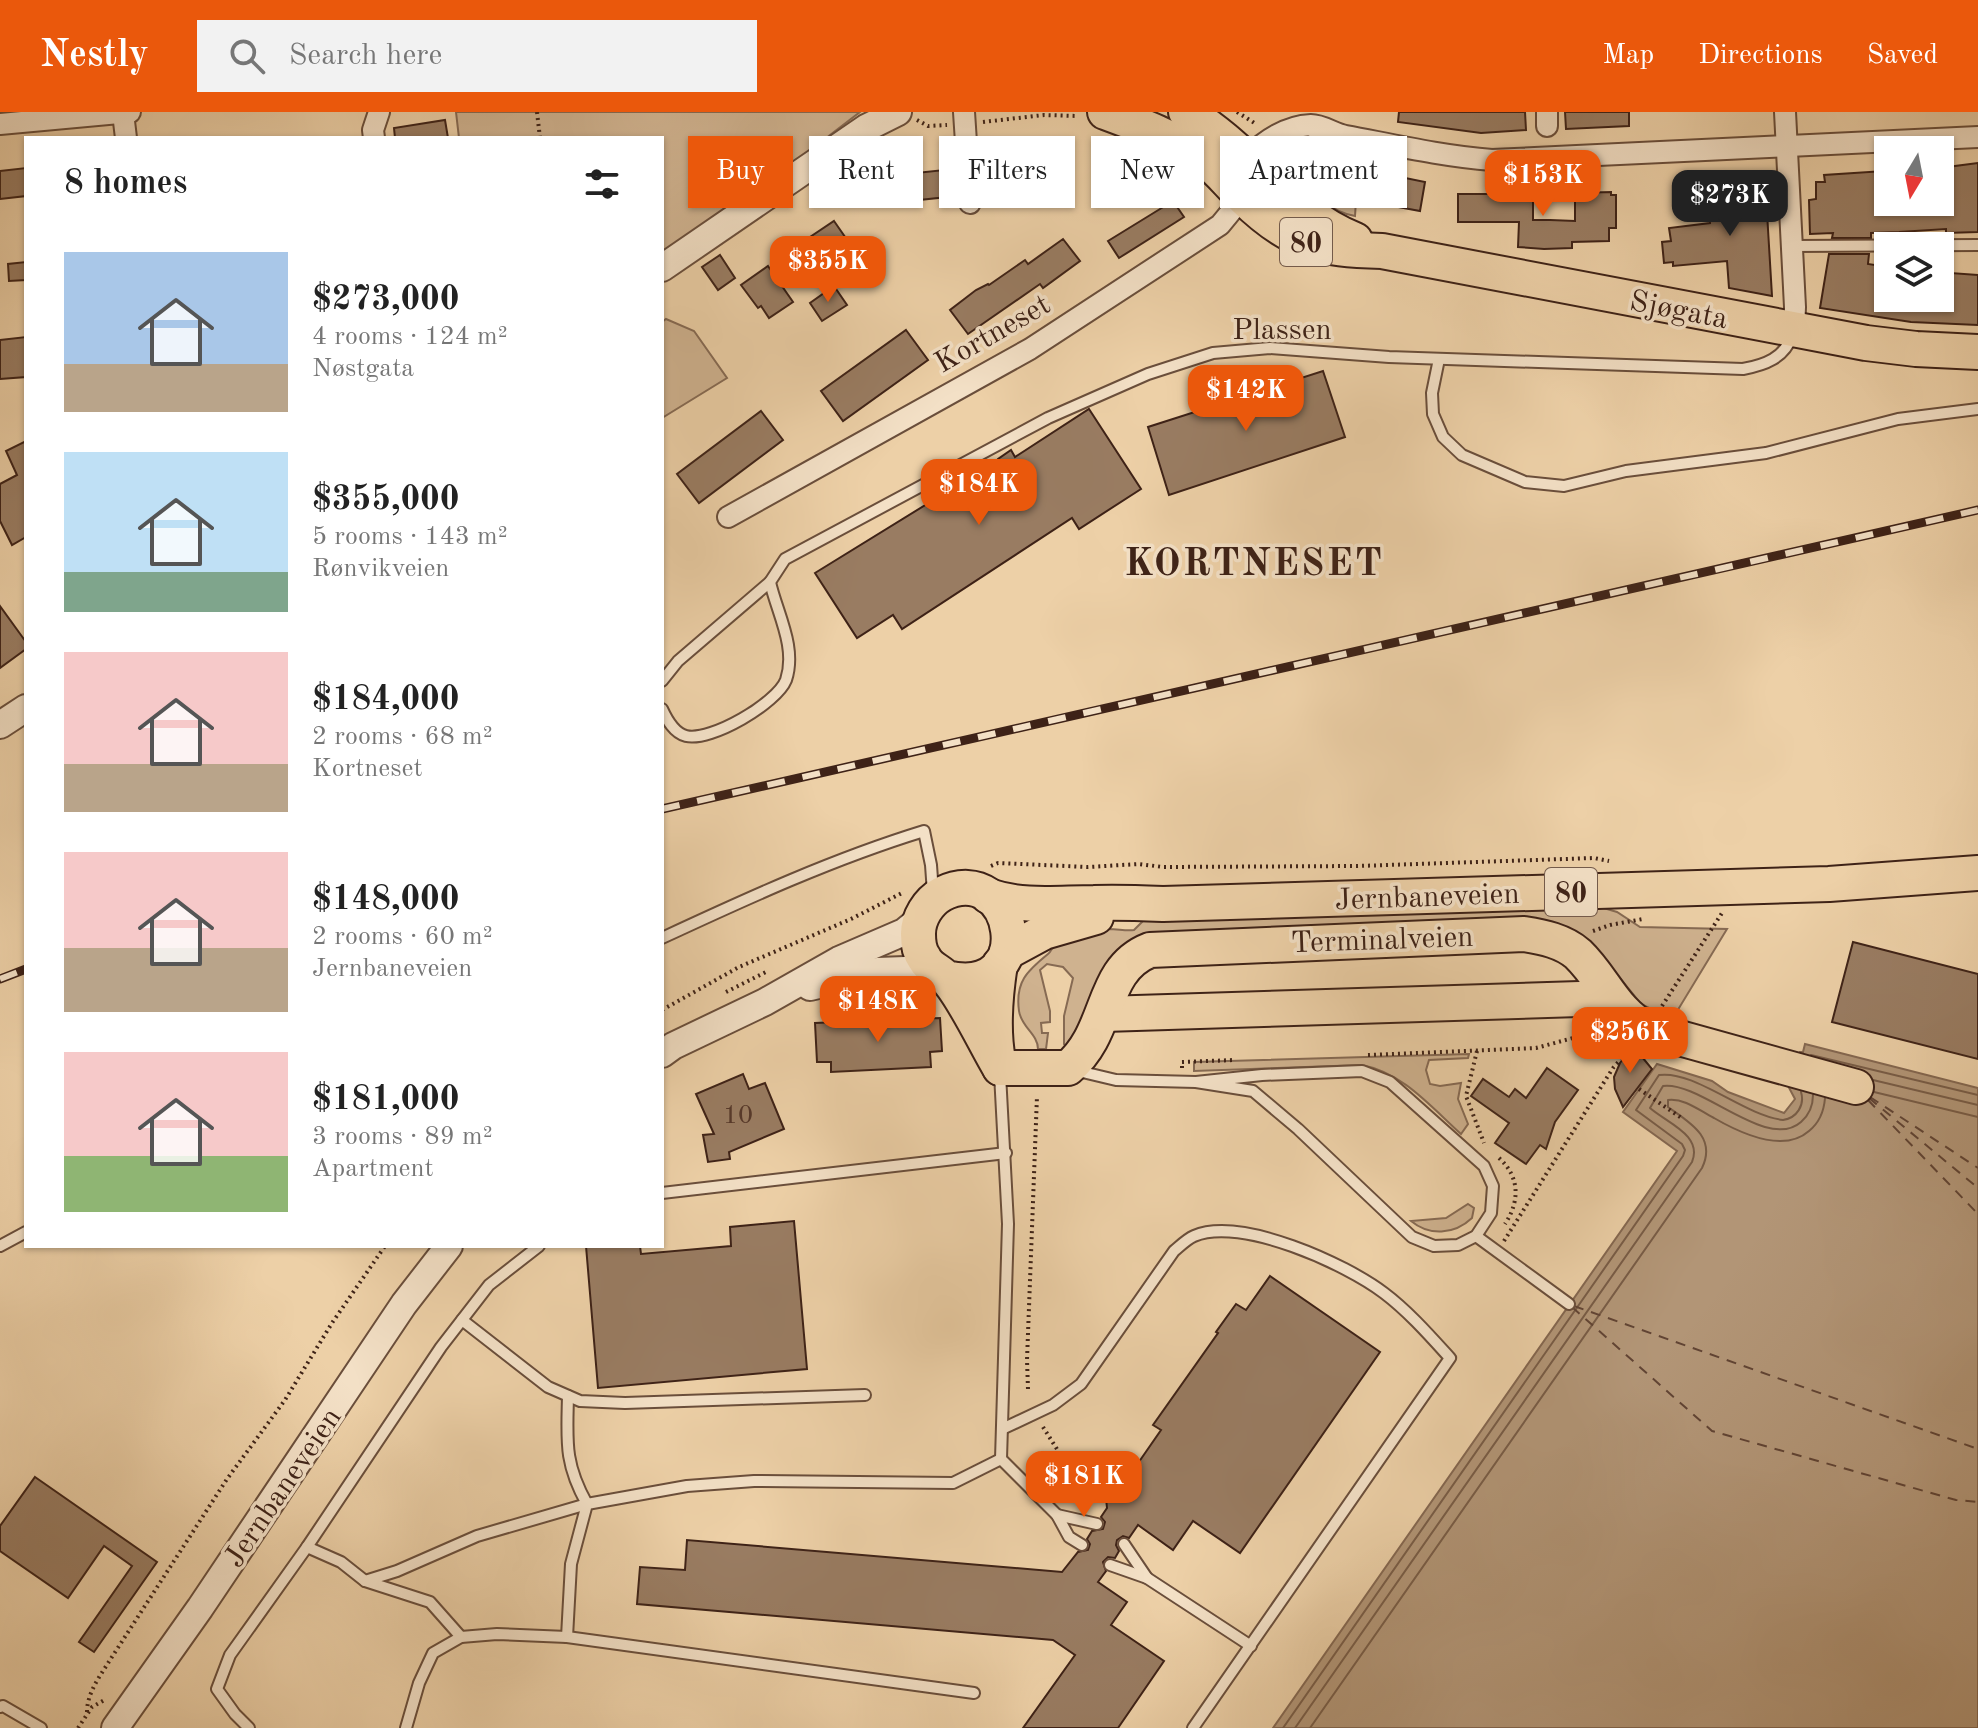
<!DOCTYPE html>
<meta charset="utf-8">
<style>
:root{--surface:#fff;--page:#f2f2f2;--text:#222;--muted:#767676;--accent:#ea580c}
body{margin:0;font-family:"Old Standard TT",serif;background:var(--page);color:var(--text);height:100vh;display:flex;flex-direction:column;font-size:30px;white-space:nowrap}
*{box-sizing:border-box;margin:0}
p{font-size:26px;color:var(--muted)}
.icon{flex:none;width:44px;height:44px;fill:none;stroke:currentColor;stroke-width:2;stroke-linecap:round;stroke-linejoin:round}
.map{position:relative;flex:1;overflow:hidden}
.side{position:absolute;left:24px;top:24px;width:640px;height:1112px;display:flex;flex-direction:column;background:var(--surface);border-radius:0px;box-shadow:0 2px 6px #0004}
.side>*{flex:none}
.top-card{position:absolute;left:688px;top:24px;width:760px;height:72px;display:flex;gap:16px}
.needle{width:52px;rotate:190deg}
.controls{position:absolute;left:1874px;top:24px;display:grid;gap:16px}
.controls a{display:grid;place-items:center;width:80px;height:80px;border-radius:0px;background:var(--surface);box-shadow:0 2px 6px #0004;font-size:40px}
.price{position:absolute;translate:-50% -68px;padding:0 18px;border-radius:16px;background:var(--accent);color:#fff;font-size:26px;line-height:52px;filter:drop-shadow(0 2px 4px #0008)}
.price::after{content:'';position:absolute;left:50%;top:48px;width:24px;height:18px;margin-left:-12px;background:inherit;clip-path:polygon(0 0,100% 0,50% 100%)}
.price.active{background:#222;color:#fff}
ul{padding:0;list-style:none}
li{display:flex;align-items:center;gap:24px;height:200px;padding:0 40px}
li span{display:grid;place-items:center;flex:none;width:224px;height:160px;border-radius:0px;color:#555}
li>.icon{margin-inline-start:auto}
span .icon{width:96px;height:96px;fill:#fffc;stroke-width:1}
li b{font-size:34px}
h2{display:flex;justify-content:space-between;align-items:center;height:96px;padding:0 40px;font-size:34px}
.tag{padding:0 28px;border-radius:0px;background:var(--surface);box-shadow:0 2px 6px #0004;font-size:28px;line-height:72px}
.tag.active{background:var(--accent);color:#fff}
header{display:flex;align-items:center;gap:48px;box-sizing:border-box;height:112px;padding:0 40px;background:var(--accent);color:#fff}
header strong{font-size:38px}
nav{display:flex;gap:44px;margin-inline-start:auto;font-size:28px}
.search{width:560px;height:72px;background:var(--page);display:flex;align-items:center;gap:20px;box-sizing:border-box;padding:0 28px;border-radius:0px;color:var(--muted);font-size:30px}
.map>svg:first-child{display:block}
.green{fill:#cfb28f;stroke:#866a53;stroke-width:2}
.water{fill:#b29576;stroke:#846750;stroke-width:2}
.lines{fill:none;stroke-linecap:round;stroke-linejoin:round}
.shore{stroke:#785c46;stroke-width:2}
.ferry{stroke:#614434;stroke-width:2;stroke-dasharray:10 8;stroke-linecap:butt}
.building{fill:#997c62;stroke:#3e2217;stroke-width:2}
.service-casing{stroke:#6a4e3b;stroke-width:14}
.minor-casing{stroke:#6a4e3b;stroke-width:24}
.tertiary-casing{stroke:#6a4e3b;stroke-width:30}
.trunk-casing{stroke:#3e2217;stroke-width:38}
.path{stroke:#3e2217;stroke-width:4;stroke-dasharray:2 4;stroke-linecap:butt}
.service{stroke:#f3e0c6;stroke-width:10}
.minor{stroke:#f3e0c6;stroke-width:20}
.tertiary{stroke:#f3e0c6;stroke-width:26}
.trunk{stroke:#edd0a7;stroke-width:34}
.rail-casing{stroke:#3e2217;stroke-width:9}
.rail{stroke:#f3e0c6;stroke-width:6;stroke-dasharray:18;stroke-linecap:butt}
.labels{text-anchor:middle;stroke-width:7;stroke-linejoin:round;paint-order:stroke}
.number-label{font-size:26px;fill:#55382a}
.shield{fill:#f3e0c6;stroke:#745b4c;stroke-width:2}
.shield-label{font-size:28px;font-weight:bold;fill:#3e2217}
.street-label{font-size:30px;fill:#3e2217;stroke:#f3e0c6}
.district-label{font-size:38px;font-weight:bold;letter-spacing:2px;fill:#3e2217;stroke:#f3e0c6}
</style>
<header>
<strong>Nestly</strong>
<div class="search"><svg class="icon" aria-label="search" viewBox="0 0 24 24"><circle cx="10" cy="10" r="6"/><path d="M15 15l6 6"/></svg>Search here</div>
<nav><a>Map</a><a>Directions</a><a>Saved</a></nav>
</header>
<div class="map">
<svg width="1978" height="1616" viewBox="0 0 1978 1616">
<rect width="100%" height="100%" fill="#edd0a7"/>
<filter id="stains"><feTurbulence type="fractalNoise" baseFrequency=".0025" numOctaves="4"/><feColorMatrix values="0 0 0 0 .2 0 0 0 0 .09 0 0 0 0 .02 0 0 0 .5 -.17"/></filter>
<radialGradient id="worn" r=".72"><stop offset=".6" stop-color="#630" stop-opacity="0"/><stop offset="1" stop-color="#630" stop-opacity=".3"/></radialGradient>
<g class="green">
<path d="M 456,0 L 860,0 L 804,43 L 662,143 L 662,26 L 459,26 Z"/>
<path d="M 1324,52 L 1358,58 L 1355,104 C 1333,100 1307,82 1313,58 Z"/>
<path d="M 666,207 L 694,219 L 727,266 L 662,306 L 662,210 Z"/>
<path d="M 1573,793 L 1597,794 L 1617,800 L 1640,815 L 1727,817 L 1676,901 L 1651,897 L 1641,892 L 1598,839 L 1147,825 L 1067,935 L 1064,932 L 1064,904 L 1073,866 L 1063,855 L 1047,852 L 1040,858 L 1050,899 L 1050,910 L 1041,911 L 1042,921 L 1048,921 L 1046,937 L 1038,937 C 1038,922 1021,915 1019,899 C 1015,870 1027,859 1048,842 C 1051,840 1052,835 1055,833 C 1063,825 1098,818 1109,817 C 1118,817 1126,819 1134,818 L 1143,809 Z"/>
<path d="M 1469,942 L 1468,946 L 1429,948 L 1426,958 L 1430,972 L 1440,974 L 1461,971 L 1458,987 L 1468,1012 L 1461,1022 C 1430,994 1403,961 1362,953 L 1194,959 L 1194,950 Z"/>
<path d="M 1468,1092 L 1474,1096 L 1472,1106 C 1454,1123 1429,1124 1411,1109 L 1446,1106 Z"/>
</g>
<path class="water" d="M 1805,932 L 1978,976 L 1978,1616 L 1273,1616 L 1677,1039 L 1623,1000 L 1657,952 L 1712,969 L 1728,980 L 1784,1001 L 1795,987 L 1787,972 L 1800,940 L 1803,940 Z"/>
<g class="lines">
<g class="shore">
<path d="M 1811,943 L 1978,983"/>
<path d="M 1873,968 L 1978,993"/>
<path d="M 1874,980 L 1978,1005"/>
<path d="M 1283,1616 L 1683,1044 L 1685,1038 L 1682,1032 L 1636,998 L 1659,963 C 1695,958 1743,1003 1783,1008 C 1797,1006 1805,993 1801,980"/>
<path d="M 1295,1616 L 1692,1050 C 1703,1023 1667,1011 1650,996 L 1663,974 C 1701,969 1767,1040 1801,1010 C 1809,1003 1813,994 1813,983"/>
<path d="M 1310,1616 L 1702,1056 C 1717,1025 1689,1010 1668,995 L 1668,988 C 1685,986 1700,999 1714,1006 C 1740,1021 1783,1042 1809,1019 C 1819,1011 1824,999 1825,986"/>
</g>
<g class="ferry">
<path d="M 1870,985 L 1978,1056"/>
<path d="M 1869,986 L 1978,1076"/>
<path d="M 1868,988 L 1978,1102"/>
<path d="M 1574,1194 L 1978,1337"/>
<path d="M 1572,1195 L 1712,1319 L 1956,1388 L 1978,1390"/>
</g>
</g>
<g class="building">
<path d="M 1399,0 L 1525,0 L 1526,18 L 1481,21 L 1398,10 Z"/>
<path d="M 1565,0 L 1629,0 L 1629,14 L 1566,17 Z"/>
<path d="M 445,8 L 448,26 L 395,26 L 394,16 Z"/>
<path d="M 1054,39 L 1058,73 L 994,80 L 990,46 Z"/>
<path d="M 1978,51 L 1978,120 L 1946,121 L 1946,117 L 1899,120 L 1871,121 L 1871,126 L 1832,126 L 1833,121 L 1810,122 L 1809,88 L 1816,87 L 1816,70 L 1825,70 L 1824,63 L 1884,59 L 1885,74 L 1888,74 L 1888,90 L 1940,90 L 1940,56 Z"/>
<path d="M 26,56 L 26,84 L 0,87 L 0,59 Z"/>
<path d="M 944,58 L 947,85 L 882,92 L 879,65 Z"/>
<path d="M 1376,60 L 1425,70 L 1420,99 L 1371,90 Z"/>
<path d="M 1765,67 L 1772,184 L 1729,176 L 1727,149 L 1673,154 L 1673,150 L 1664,151 L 1662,130 L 1671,129 L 1669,116 L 1710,111 L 1709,93 L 1716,93 L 1716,86 L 1726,85 L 1725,69 Z"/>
<path d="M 1497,79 L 1533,79 L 1533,108 L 1550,108 L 1575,109 L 1575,81 L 1611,80 L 1611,83 L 1616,83 L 1616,116 L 1609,116 L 1609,129 L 1572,130 L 1572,136 L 1544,137 L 1518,135 L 1519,110 L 1458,110 L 1458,82 L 1497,82 Z"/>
<path d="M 1173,89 L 1184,105 L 1119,146 L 1108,129 Z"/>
<path d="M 834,109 L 859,145 L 832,163 L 816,140 L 818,138 L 810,125 Z"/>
<path d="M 1063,127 L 1080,149 L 1043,176 L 1040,172 L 968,222 L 950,198 L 976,178 L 988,172 L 989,173 L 1025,148 L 1028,152 Z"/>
<path d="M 1829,142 L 1869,142 L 1868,152 L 1888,155 L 1888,186 L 1940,186 L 1940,182 L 1950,183 L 1951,161 L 1978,163 L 1978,213 L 1911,210 L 1820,196 Z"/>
<path d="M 720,143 L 735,166 L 718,178 L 702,155 Z"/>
<path d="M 26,150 L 26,168 L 9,169 L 8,152 Z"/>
<path d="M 768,154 L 793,190 L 769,206 L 761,194 L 758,196 L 741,173 Z"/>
<path d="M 834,174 L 847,193 L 822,209 L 810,191 Z"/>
<path d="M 906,218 L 928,248 L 843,309 L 821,279 Z"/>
<path d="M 26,225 L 26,265 L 0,267 L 0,228 Z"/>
<path d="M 1323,259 L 1345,325 L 1169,383 L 1148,315 Z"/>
<path d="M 1089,297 L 1141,377 L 1079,417 L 1072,406 L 902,517 L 893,503 L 857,526 L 815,461 L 961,371 L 969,383 L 998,347 L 1011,338 L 1015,345 Z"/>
<path d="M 761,299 L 783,328 L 699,391 L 677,362 Z"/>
<path d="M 26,329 L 26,425 L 12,433 L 0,409 L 0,372 L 17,363 L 6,339 Z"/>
<path d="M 0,494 L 26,530 L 26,537 L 0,556 Z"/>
<path d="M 1853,830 L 1978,862 L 1978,947 L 1832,910 Z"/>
<path d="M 940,906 L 942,939 L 930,940 L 931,955 L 831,960 L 831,950 L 817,950 L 815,911 Z"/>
<path d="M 1633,934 L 1652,957 L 1623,995 L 1615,977 L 1614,965 L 1620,951 Z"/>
<path d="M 1547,956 L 1578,978 L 1555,1010 L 1546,1037 L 1540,1033 L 1526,1052 L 1495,1031 L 1509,1011 L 1471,984 L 1483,967 L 1509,985 L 1515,977 L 1526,986 Z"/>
<path d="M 743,962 L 749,977 L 765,971 L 784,1017 L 729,1040 L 730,1047 L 708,1050 L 703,1023 L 714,1022 L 696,982 Z"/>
<path d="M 794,1109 L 807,1257 L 598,1276 L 586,1134 L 640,1134 L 641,1142 L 731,1134 L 730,1115 Z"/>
<path d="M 1270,1164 L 1380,1240 L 1240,1441 L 1193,1409 L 1173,1438 L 1138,1413 L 1129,1426 L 1123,1424 L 1117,1428 L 1116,1433 L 1119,1439 L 1115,1446 L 1108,1445 L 1103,1450 L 1106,1459 L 1098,1470 L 1127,1490 L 1111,1513 L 1164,1549 L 1118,1616 L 1023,1616 L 1075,1543 L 1053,1528 L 637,1492 L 640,1455 L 685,1458 L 687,1428 L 1062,1460 L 1078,1440 L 1088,1438 L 1090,1432 L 1087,1427 L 1092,1419 L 1103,1417 L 1105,1410 L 1101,1405 L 1107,1396 L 1106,1386 L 1116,1383 L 1161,1318 L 1153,1313 L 1218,1221 L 1216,1220 L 1236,1192 L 1246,1198 Z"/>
<path d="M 35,1365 L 157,1450 L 94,1540 L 79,1530 L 132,1454 L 104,1434 L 68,1486 L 0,1439 L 0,1414 Z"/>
</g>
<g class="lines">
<g class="service-casing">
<g id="service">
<path d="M 1792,134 L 1978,133"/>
<path d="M 1439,247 L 1432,281 L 1433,302 L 1443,325 L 1462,343 L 1525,370 L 1564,374 L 1626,359 L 1766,341 L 1898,307 L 1978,297"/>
<path d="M 662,569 L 678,549 L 770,470"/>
<path d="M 662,597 C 667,608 674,621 686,624 C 711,630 777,591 786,568 C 797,535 777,501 770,470 L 785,447 L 1048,306 L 1148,262 L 1213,241 L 1270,236 L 1389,245 L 1743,257 C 1765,253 1784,246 1792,224"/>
<path d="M 662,826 C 748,786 833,747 924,719 L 931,753 L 933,781"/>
<path d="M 1074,958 L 1116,968 L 1196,970 L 1262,963 L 1362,959 L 1390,970 L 1484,1054 L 1493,1074 L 1491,1101 L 1476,1124 L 1458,1133 L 1434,1134 L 1412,1125 L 1298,1017 L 1253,979 L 1196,970"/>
<path d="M 1000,962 L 1008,1112 L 1001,1347 L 1057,1403 L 1069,1425 L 1082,1433"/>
<path d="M 662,1081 L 1006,1041"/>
<path d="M 1476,1124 L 1569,1192"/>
<path d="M 0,1134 L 26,1120"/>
<path d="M 462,1208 L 548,1275 L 580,1289 L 625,1291 L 865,1283"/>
<path d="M 1002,1317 L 1053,1293 L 1081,1272 L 1174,1139 C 1180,1134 1187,1127 1194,1124 C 1241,1104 1346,1152 1384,1181 C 1408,1199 1430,1224 1450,1246 L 1193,1616"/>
<path d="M 1057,1403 L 1097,1412"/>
<path d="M 1124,1432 L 1147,1466"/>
<path d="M 307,1435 L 341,1450 L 365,1469 L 430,1490 L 461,1525"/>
<path d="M 1110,1453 L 1147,1466 L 1251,1534"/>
<path d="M 365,1469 L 397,1459 L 477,1424 L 587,1392 C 564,1351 567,1329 568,1284"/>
<path d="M 567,1525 L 571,1452 L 587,1392 L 687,1374 L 754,1369 L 953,1371 L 1001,1347"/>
<path d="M 0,1595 L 3,1594 L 41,1616"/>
<path d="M 249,1616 L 235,1602 L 217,1577 L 230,1543 L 307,1435 L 441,1235 L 489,1173 L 539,1134"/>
<path d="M 406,1616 L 419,1571 L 433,1541 L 461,1525 L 497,1522 L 567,1525 L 974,1581"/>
</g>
</g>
<g class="minor-casing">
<g id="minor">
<path d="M 964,0 L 970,91"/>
<path d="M 1547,0 L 1547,14"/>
<path d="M 1785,0 L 1795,195 L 1794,218"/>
<path d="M 123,1 L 126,26"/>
<path d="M 0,12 L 130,0"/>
<path d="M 374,26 L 373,18 L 379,0"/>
<path d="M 1246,57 L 1247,46 C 1264,29 1286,14 1311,13 C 1323,13 1334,22 1346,24 C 1394,33 1442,44 1492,48 L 1978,25"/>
<path d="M 728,405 L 1030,237 L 1220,113 L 1243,85 L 1273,70 L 1308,36 L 1319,29 L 1339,23"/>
</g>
</g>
<g class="tertiary-casing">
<g id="tertiary">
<path d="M 662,156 L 866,16 L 898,0"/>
<path d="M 0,613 L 26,596"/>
<path d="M 810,875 L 878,859 L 932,857"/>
<path d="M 662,942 L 673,934 L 765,890 L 839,848 L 904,820 L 921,806"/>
<path d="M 115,1616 L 200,1496 L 404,1192 L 449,1134"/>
</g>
</g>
<g class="trunk-casing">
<g id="trunk">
<path d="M 1105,0 C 1140,13 1173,25 1204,47 C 1219,58 1230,73 1244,86 C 1291,132 1318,137 1382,139 L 1866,231 L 1916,237 L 1978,240"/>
<path d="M 1186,0 C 1248,36 1288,102 1355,128"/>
<path d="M 988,784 C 1024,796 1057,791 1094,791 C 1117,790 1140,791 1163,792 L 1829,772 L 1978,761"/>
<path d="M 1007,840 L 1044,820 L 1096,805"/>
<path d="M 946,866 C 1043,888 1016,745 942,782 C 928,790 918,806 918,822 C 918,831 919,839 924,846 C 929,856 938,858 946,866 C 963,883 986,933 1000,956"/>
<path d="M 1104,902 L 1611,886"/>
<path d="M 998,948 C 992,917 995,884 1000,852"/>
<path d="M 1000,956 L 1068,956 C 1112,919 1099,858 1150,838 L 1524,822 C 1543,825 1563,829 1578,842 C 1604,867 1614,900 1647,917 L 1856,975"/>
</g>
</g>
<g class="path">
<path d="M 537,0 L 540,26"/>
<path d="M 1237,0 L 1256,12"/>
<path d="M 917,8 L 928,14 L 947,13"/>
<path d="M 983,10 L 1044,3 L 1078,4"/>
<path d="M 991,754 L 998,751 L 1088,755 L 1139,752 L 1163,755 L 1358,754 L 1594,746 L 1609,749"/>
<path d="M 1593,819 L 1610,813 L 1643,807"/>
<path d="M 726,880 L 768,859"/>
<path d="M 1662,894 L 1722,801"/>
<path d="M 662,898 L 739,855 L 851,807 L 904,780"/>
<path d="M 1477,939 L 1466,984 L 1484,1031"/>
<path d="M 1368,943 L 1536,936 L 1573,926 L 1605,921"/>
<path d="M 1182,956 L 1182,950 L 1235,948"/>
<path d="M 1639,977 L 1683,1007"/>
<path d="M 1499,1046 C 1520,1065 1520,1089 1505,1112"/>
<path d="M 1504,1129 L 1613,956 L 1631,936"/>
<path d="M 1028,1277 L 1027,1248 L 1037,984"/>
<path d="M 1043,1315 L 1069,1356 L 1098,1380"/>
<path d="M 87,1600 C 87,1581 100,1564 110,1548 L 227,1367 L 285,1288 L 332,1211 L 385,1134"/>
<path d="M 78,1616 L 92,1595 L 106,1587"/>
</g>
<use href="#service" class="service"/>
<use href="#minor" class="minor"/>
<use href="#tertiary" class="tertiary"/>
<use href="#trunk" class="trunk"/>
<g class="rail-casing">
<g id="rail">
<path d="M 662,697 L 1978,398"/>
<path d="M 0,867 L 26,857"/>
</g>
</g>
<use href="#rail" class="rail"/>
</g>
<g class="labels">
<g class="number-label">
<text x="738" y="1011">10</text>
</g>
<g class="shield">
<rect x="1280" y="106" width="52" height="48" rx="6"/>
<rect x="1545" y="756" width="52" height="48" rx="6"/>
</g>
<g class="shield-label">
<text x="1306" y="140">80</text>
<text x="1571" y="790">80</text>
</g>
<g class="street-label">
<text transform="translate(1679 197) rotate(11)" y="10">Sjøgata</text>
<text x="1282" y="227">Plassen</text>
<text transform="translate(992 221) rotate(-30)" y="10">Kortneset</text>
<text transform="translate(1427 784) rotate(-2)" y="10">Jernbaneveien</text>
<text transform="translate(1382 827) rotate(-2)" y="10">Terminalveien</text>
<text transform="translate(282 1375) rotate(-56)" y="10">Jernbaneveien</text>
</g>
<g class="district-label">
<text x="1254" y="463">KORTNESET</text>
</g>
</g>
<rect width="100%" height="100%" filter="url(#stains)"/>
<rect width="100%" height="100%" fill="url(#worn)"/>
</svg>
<div class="controls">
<a><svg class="needle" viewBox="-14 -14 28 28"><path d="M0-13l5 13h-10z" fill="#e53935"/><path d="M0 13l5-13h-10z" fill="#767676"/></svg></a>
<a><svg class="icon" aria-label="layers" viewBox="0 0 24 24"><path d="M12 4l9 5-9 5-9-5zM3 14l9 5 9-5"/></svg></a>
</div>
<b class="price" style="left:1543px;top:106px">$153K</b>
<b class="price active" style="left:1730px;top:126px">$273K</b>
<b class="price" style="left:828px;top:192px">$355K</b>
<b class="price" style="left:1246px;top:321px">$142K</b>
<b class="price" style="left:979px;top:415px">$184K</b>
<b class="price" style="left:878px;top:932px">$148K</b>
<b class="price" style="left:1630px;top:963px">$256K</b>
<b class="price" style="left:1084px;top:1407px">$181K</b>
<div class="top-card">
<a class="tag active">Buy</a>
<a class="tag">Rent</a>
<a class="tag">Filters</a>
<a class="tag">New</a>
<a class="tag">Apartment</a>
</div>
<section class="side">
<h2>8 homes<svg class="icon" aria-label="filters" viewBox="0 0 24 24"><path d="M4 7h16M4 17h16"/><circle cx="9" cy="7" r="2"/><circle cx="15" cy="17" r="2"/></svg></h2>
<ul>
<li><span style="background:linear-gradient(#a9c7e8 70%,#b9a48a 0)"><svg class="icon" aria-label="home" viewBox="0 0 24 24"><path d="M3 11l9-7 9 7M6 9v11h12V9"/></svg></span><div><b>$273,000</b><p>4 rooms · 124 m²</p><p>Nøstgata</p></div></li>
<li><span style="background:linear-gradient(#bfe0f5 75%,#7fa58c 0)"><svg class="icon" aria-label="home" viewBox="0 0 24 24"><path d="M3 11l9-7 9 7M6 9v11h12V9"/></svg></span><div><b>$355,000</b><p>5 rooms · 143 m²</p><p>Rønvikveien</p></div></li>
<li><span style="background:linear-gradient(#f6c9c9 70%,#b9a48a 0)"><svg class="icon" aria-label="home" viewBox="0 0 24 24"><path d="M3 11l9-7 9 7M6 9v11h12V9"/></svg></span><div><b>$184,000</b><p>2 rooms · 68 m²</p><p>Kortneset</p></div></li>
<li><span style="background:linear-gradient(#f6c9c9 60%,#b9a48a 0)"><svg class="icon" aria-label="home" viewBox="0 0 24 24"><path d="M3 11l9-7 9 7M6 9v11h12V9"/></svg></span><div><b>$148,000</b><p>2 rooms · 60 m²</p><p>Jernbaneveien</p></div></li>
<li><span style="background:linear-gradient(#f6c9c9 65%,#8fb573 0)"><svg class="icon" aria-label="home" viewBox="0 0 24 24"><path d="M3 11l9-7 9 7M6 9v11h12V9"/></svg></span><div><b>$181,000</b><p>3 rooms · 89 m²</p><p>Apartment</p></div></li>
</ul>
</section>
</div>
